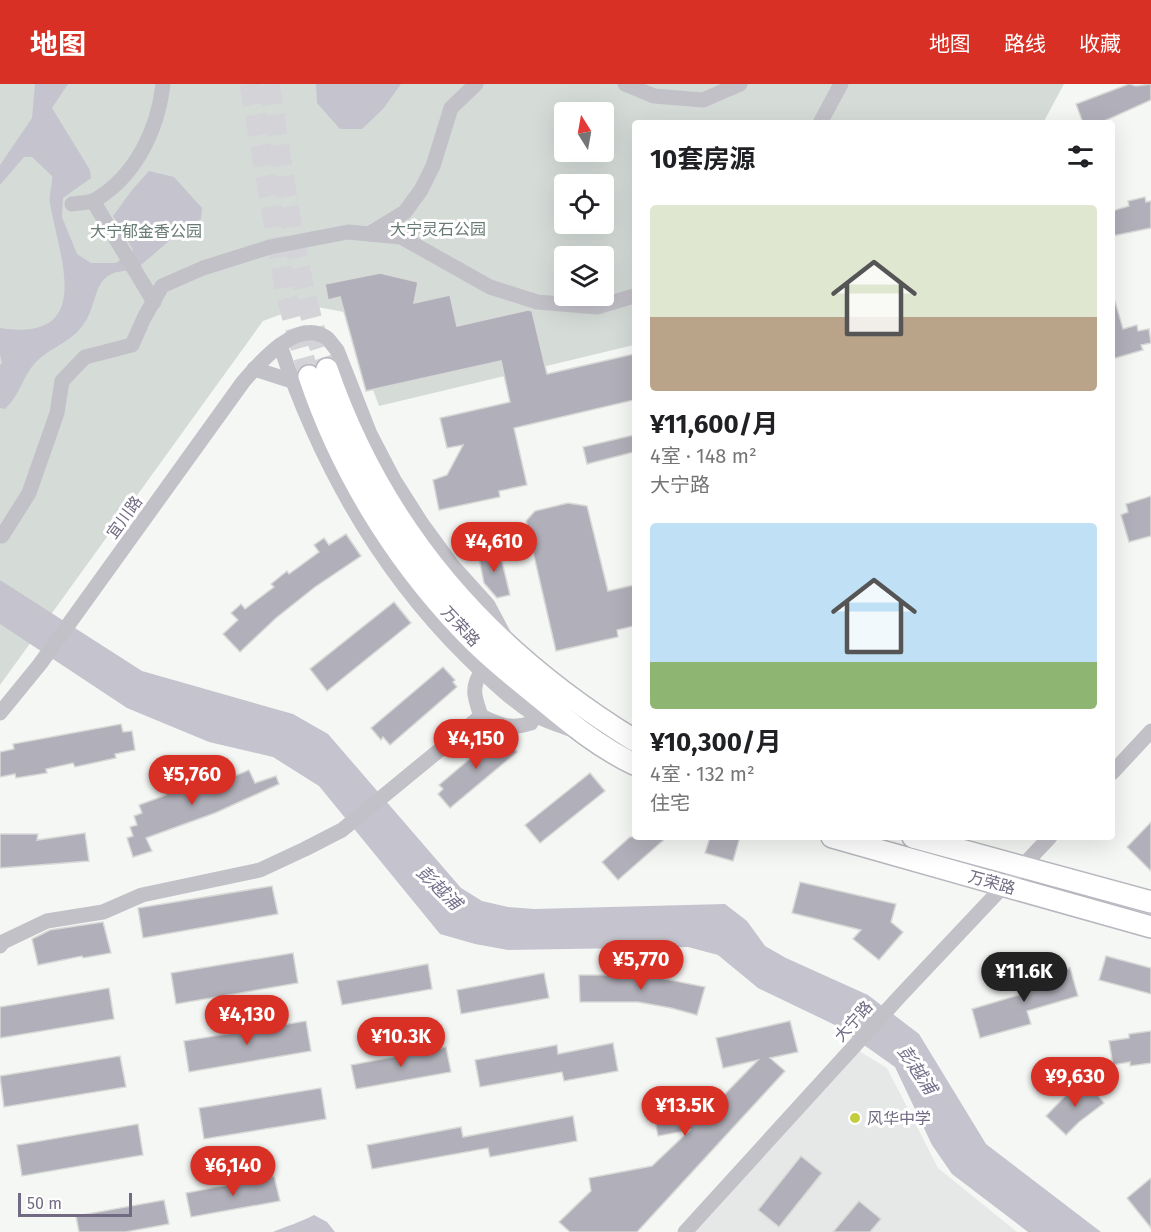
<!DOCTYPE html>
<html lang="zh">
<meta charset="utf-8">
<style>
:root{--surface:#fff;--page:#f2f2f2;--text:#202124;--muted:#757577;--accent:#d93025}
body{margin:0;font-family:"Fira Sans","Noto Sans SC",sans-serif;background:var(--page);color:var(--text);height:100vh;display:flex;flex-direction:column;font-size:22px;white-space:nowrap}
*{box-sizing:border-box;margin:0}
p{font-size:20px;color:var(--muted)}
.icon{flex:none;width:33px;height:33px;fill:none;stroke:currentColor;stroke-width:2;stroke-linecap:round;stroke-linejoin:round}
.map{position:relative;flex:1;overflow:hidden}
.drawer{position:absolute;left:632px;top:36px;width:483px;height:720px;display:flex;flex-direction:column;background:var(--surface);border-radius:6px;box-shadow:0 6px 24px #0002}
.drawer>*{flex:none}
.needle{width:39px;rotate:349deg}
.controls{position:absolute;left:554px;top:18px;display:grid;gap:12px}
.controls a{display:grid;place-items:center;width:60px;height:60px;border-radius:6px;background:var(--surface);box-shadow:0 6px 24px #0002;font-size:30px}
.scale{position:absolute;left:18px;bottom:15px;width:114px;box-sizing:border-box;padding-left:6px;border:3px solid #716a82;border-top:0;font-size:16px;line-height:21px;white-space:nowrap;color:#716a82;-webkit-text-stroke:4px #fff;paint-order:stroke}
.price{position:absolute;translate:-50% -51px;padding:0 14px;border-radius:21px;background:var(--accent);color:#fff;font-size:20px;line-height:39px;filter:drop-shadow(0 2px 3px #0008)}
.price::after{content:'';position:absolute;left:50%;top:36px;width:18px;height:14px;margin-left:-9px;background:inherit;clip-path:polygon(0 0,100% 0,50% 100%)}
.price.current{background:#222;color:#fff}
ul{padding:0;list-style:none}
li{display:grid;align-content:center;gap:12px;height:318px;padding:0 18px}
li span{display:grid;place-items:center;height:186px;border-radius:6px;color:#555}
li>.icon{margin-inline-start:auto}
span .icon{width:108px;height:108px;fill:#fffc;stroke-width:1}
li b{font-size:26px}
h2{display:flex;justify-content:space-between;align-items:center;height:72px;padding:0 18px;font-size:26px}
header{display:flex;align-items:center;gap:36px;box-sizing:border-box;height:84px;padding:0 30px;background:var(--accent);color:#fff}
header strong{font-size:28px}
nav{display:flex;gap:33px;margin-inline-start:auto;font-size:21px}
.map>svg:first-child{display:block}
.built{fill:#e6e8e8}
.green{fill:#d5dcd8;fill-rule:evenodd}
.water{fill:#c5c4ce}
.building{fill:#b1afb9;stroke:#d7d9d7;stroke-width:1.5}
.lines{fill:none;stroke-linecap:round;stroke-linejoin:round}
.secondary-tunnel{stroke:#d4d4d8;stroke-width:21;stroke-dasharray:21 10;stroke-linecap:butt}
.secondary-casing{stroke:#b8b6be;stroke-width:24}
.street{stroke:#c3c1c8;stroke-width:15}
.secondary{stroke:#fff;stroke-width:21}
.poi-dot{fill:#c3ce3e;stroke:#fff;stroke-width:2}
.labels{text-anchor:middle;stroke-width:6;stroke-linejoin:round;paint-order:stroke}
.park-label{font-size:16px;fill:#687a74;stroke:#fff}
.street-label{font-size:16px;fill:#716a82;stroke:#fff}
.poi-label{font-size:16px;fill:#716a82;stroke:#fff;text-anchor:start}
.water-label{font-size:18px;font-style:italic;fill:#74708b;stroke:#fff}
</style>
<header>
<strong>地图</strong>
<nav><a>地图</a><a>路线</a><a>收藏</a></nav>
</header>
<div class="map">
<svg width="1151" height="1148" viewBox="0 0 1151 1148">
<rect width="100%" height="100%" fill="#f5f7f5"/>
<path class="built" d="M 859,967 L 887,984 L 938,1084 L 1017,1148 L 695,1148 Z"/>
<path class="green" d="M 0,0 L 1064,0 L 1043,39 L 634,39 L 634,261 L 379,322 L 344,228 L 306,221 L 263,237 L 0,601 ZM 564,28 L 603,28 L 603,68 L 564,68 ZM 564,100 L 603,100 L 603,140 L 564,140 ZM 564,172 L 603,172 L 603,212 L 564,212 Z"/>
<g class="water">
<path d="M 35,0 L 68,0 L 52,24 L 90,86 L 91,94 L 63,114 L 62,133 L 77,170 L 91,179 L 116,179 L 133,166 L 113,132 L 132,106 L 149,87 L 174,93 L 202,124 L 201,135 L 176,151 L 134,187 C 87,184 102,222 80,245 C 68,259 48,265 35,279 C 23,292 19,313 5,325 L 0,324 L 0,281 L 2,279 L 0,271 L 0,244 C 96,259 59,173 50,119 C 48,111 53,101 52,92 L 32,73 L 24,73 L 0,101 L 0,81 L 32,34 Z"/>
<path d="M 316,0 L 401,0 L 383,25 L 362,45 L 340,45 L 317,19 Z"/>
<path d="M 0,496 L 142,587 L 293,630 L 328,650 L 461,804 L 482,817 L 508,823 L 534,825 L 725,820 L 747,837 L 765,862 L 786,874 L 868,911 L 919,950 L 986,1060 L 1101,1148 L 1028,1148 L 952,1090 L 932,1061 L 895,983 L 837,942 L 758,904 L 718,871 L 688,863 L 508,866 L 475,860 L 440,850 L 319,702 L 273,673 L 209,658 L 127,624 L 0,540 Z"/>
<path d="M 314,1131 L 327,1138 L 335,1148 L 273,1148 C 287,1142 301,1138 314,1131 Z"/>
</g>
<g class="building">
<path d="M 1129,0 L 1136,2 L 1151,0 L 1151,16 L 1100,39 L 1083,39 L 1076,20 Z"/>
<path d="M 1145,113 L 1146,118 L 1151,117 L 1151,144 L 1112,152 L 1112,127 L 1129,122 L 1128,117 Z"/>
<path d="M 380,189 L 418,198 L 414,219 L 450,211 L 457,242 L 528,226 L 532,227 L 547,290 L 634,270 L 634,316 L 514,344 L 527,401 L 499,407 L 500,413 L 439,426 L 433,396 L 447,391 L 463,361 L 447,364 L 440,334 L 510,318 L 501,277 L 366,307 L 340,213 L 328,216 L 325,200 Z"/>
<path d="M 1115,217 L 1123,245 L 1137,241 L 1138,247 L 1149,245 L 1151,259 L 1141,261 L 1143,266 L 1112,275 L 1112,218 Z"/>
<path d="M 634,351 L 634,368 L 587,380 L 583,363 Z"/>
<path d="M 1151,412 L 1151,452 L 1129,458 L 1121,431 L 1128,428 L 1126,420 Z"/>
<path d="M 568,419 L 587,422 L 608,507 L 634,501 L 634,542 L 617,546 L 618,553 L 556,567 L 526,437 L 535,427 Z"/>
<path d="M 346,450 L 361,472 L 315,503 L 276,534 L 240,568 L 223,550 L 238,536 L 231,529 L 241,520 L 245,525 L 274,503 L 271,500 L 287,487 L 289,490 L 319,468 L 314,461 L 324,454 L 329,461 Z"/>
<path d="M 499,465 L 510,511 L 497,514 L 484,499 L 478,469 Z"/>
<path d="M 394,518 L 411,539 L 327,607 L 310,585 Z"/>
<path d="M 443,583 L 455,596 L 453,598 L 457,603 L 390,661 L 383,653 L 381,656 L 371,644 Z"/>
<path d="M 121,640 L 123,648 L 132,647 L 135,666 L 115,670 L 116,674 L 75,683 L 73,679 L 46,685 L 47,689 L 16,694 L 15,690 L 0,693 L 0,668 L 14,665 L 13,660 Z"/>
<path d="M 498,651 L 502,656 L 505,653 L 517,668 L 450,724 L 438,710 L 443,705 L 439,701 Z"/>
<path d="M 249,686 L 255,699 L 276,692 L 279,700 L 215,729 L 146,754 L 152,767 L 133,773 L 127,754 L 133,752 L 130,743 L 137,741 L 134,732 L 142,729 L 139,721 L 166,711 L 165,707 L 189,699 L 190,702 L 221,692 L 225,696 Z"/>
<path d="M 590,689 L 605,707 L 540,759 L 525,741 Z"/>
<path d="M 1151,738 L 1151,787 L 1127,763 Z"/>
<path d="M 85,749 L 89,777 L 0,784 L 0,750 L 38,750 L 37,756 Z"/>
<path d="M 630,753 L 667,753 L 618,796 L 602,778 Z"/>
<path d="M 710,753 L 740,753 L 733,777 L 705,769 Z"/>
<path d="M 800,798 L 896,820 L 891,838 L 903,848 L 879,876 L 853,855 L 861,846 L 792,829 Z"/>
<path d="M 272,802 L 278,830 L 143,854 L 138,824 Z"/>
<path d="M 103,838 L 111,869 L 83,874 L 82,872 L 38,881 L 32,855 L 50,846 Z"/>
<path d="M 293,869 L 298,899 L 176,920 L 171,889 Z"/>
<path d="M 1106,872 L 1151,884 L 1151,910 L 1099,896 Z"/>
<path d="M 428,880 L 432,905 L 342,921 L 337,897 Z"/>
<path d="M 1070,884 L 1078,912 L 1027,927 L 1031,940 L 980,954 L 972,925 L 1019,911 L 1016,900 Z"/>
<path d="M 544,889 L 549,914 L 461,930 L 457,906 Z"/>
<path d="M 579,891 L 645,891 L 705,903 L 697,931 L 671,924 L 638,918 L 580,918 Z"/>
<path d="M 109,904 L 114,935 L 0,954 L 0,923 Z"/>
<path d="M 306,937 L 311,967 L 189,988 L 184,957 Z"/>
<path d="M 790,937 L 798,968 L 770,974 L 785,987 L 637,1148 L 570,1148 L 559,1138 L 591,1107 L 589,1094 L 652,1082 L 690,1046 L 658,1052 L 653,1026 L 723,1012 L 758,976 L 723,984 L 716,954 Z"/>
<path d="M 1151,947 L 1151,979 L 1130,982 L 1130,978 L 1113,981 L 1109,957 L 1129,954 L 1129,950 Z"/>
<path d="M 613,959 L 618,987 L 564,997 L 562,988 L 480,1003 L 475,976 L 557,961 L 558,970 Z"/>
<path d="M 446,963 L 451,988 L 356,1005 L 351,981 Z"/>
<path d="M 120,972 L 126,1003 L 4,1023 L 0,992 Z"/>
<path d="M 1088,999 L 1104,1019 L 1079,1038 L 1066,1051 L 1046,1032 L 1074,1003 L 1078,1007 Z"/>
<path d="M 321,1004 L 326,1035 L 204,1055 L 199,1024 Z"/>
<path d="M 573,1032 L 577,1057 L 490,1073 L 488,1064 L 372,1085 L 367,1061 L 461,1043 L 463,1053 Z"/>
<path d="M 138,1040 L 143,1071 L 22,1092 L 17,1061 Z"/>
<path d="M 801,1072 L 822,1089 L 779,1143 L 758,1126 Z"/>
<path d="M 274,1092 L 280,1117 L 191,1133 L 186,1109 Z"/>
<path d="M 1151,1094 L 1151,1144 L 1127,1114 Z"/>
<path d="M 164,1116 L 169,1140 L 125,1148 L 79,1148 L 76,1132 Z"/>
<path d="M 859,1117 L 881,1135 L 870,1148 L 833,1148 Z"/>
</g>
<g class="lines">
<g class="secondary-tunnel">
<path d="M 250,0 L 286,210 L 309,292"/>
<path d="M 269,0 C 285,95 295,194 327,285"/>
</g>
<g class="secondary-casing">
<g id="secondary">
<path d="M 327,285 C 383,448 489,567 634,656"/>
<path d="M 309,292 C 340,385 393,472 460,543 C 485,570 513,592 541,615 C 571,640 599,663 634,680"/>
<path d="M 832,753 L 1151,843"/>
<path d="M 913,753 L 1151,818"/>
</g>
</g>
<g class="street">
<path d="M 625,0 L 654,12 L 703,16 L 740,0"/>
<path d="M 820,39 L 841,0"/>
<path d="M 93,117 L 154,218"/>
<path d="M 72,120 C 79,119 89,119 95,116 C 136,92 158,45 163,0"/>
<path d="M 369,150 L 405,128 L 421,106 L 433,82 L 451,24 L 476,0"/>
<path d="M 280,261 C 319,378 378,485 467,573 C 487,592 509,614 532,629 C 543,637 558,640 570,645"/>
<path d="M 254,285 L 292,297"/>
<path d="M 2,452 L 29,409 L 57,329 L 62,297 L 85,273 L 132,261 L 144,234 L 162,202 L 203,184 L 270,163 L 348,148 L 401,153 L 490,203 L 537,218 L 597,223 L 634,212"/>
<path d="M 0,629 L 40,580 L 243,298 C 260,278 299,232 328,255 C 331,258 334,263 337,266 L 370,350 L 394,396 L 422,440 L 452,481 L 488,521 L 505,553"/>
<path d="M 481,632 C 475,614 470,604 482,587"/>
<path d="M 1112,689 L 1151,647"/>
<path d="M 0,862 L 3,858 L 47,837 L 103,828 L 142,811 L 260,786 L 305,765 L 342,746 L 481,632 C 499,641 511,646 531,639 L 534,631"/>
<path d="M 685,1148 L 900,912 L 1050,753"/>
</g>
<use href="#secondary" class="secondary"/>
</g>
<circle class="poi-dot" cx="855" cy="1034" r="6"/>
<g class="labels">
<g class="park-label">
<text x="438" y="151">大宁灵石公园</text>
<text x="146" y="153">大宁郁金香公园</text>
</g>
<g class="street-label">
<text transform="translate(124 433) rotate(-54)" y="6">宜川路</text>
<text transform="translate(461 542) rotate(47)" y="6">万荣路</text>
<text transform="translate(992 798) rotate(16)" y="6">万荣路</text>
<text transform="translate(853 937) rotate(-48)" y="6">大宁路</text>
</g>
<g class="poi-label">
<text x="867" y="1040">风华中学</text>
</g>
<g class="water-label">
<text transform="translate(439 804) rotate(44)" y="6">彭越浦</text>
<text transform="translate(917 986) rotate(56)" y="6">彭越浦</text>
</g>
</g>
</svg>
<div class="controls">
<a><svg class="needle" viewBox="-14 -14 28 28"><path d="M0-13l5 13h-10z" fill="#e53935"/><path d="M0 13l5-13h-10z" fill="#757577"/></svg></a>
<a><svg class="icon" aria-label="locate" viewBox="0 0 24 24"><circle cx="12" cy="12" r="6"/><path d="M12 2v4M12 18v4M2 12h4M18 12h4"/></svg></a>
<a><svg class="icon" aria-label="layers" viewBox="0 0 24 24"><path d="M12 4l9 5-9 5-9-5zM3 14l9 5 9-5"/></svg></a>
</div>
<div class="scale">50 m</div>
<b class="price" style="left:494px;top:489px">¥4,610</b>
<b class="price" style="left:476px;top:686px">¥4,150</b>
<b class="price" style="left:192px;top:722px">¥5,760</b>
<b class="price" style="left:641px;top:907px">¥5,770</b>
<b class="price current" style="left:1024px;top:919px">¥11.6K</b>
<b class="price" style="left:247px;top:962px">¥4,130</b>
<b class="price" style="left:401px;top:984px">¥10.3K</b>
<b class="price" style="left:1075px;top:1024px">¥9,630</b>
<b class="price" style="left:685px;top:1053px">¥13.5K</b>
<b class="price" style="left:233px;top:1113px">¥6,140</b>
<section class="drawer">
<h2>10套房源<svg class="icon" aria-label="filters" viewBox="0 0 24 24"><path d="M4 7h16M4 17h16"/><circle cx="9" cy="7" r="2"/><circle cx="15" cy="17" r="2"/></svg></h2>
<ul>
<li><span style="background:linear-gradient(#dfe7d0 60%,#b9a48a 0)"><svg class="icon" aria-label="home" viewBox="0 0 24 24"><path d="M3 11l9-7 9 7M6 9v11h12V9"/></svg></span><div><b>¥11,600/月</b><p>4室 · 148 m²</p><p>大宁路</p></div></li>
<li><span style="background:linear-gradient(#bfe0f5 75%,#8fb573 0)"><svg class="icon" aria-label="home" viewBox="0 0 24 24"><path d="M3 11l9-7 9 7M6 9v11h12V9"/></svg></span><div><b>¥10,300/月</b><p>4室 · 132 m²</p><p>住宅</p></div></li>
</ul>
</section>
</div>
